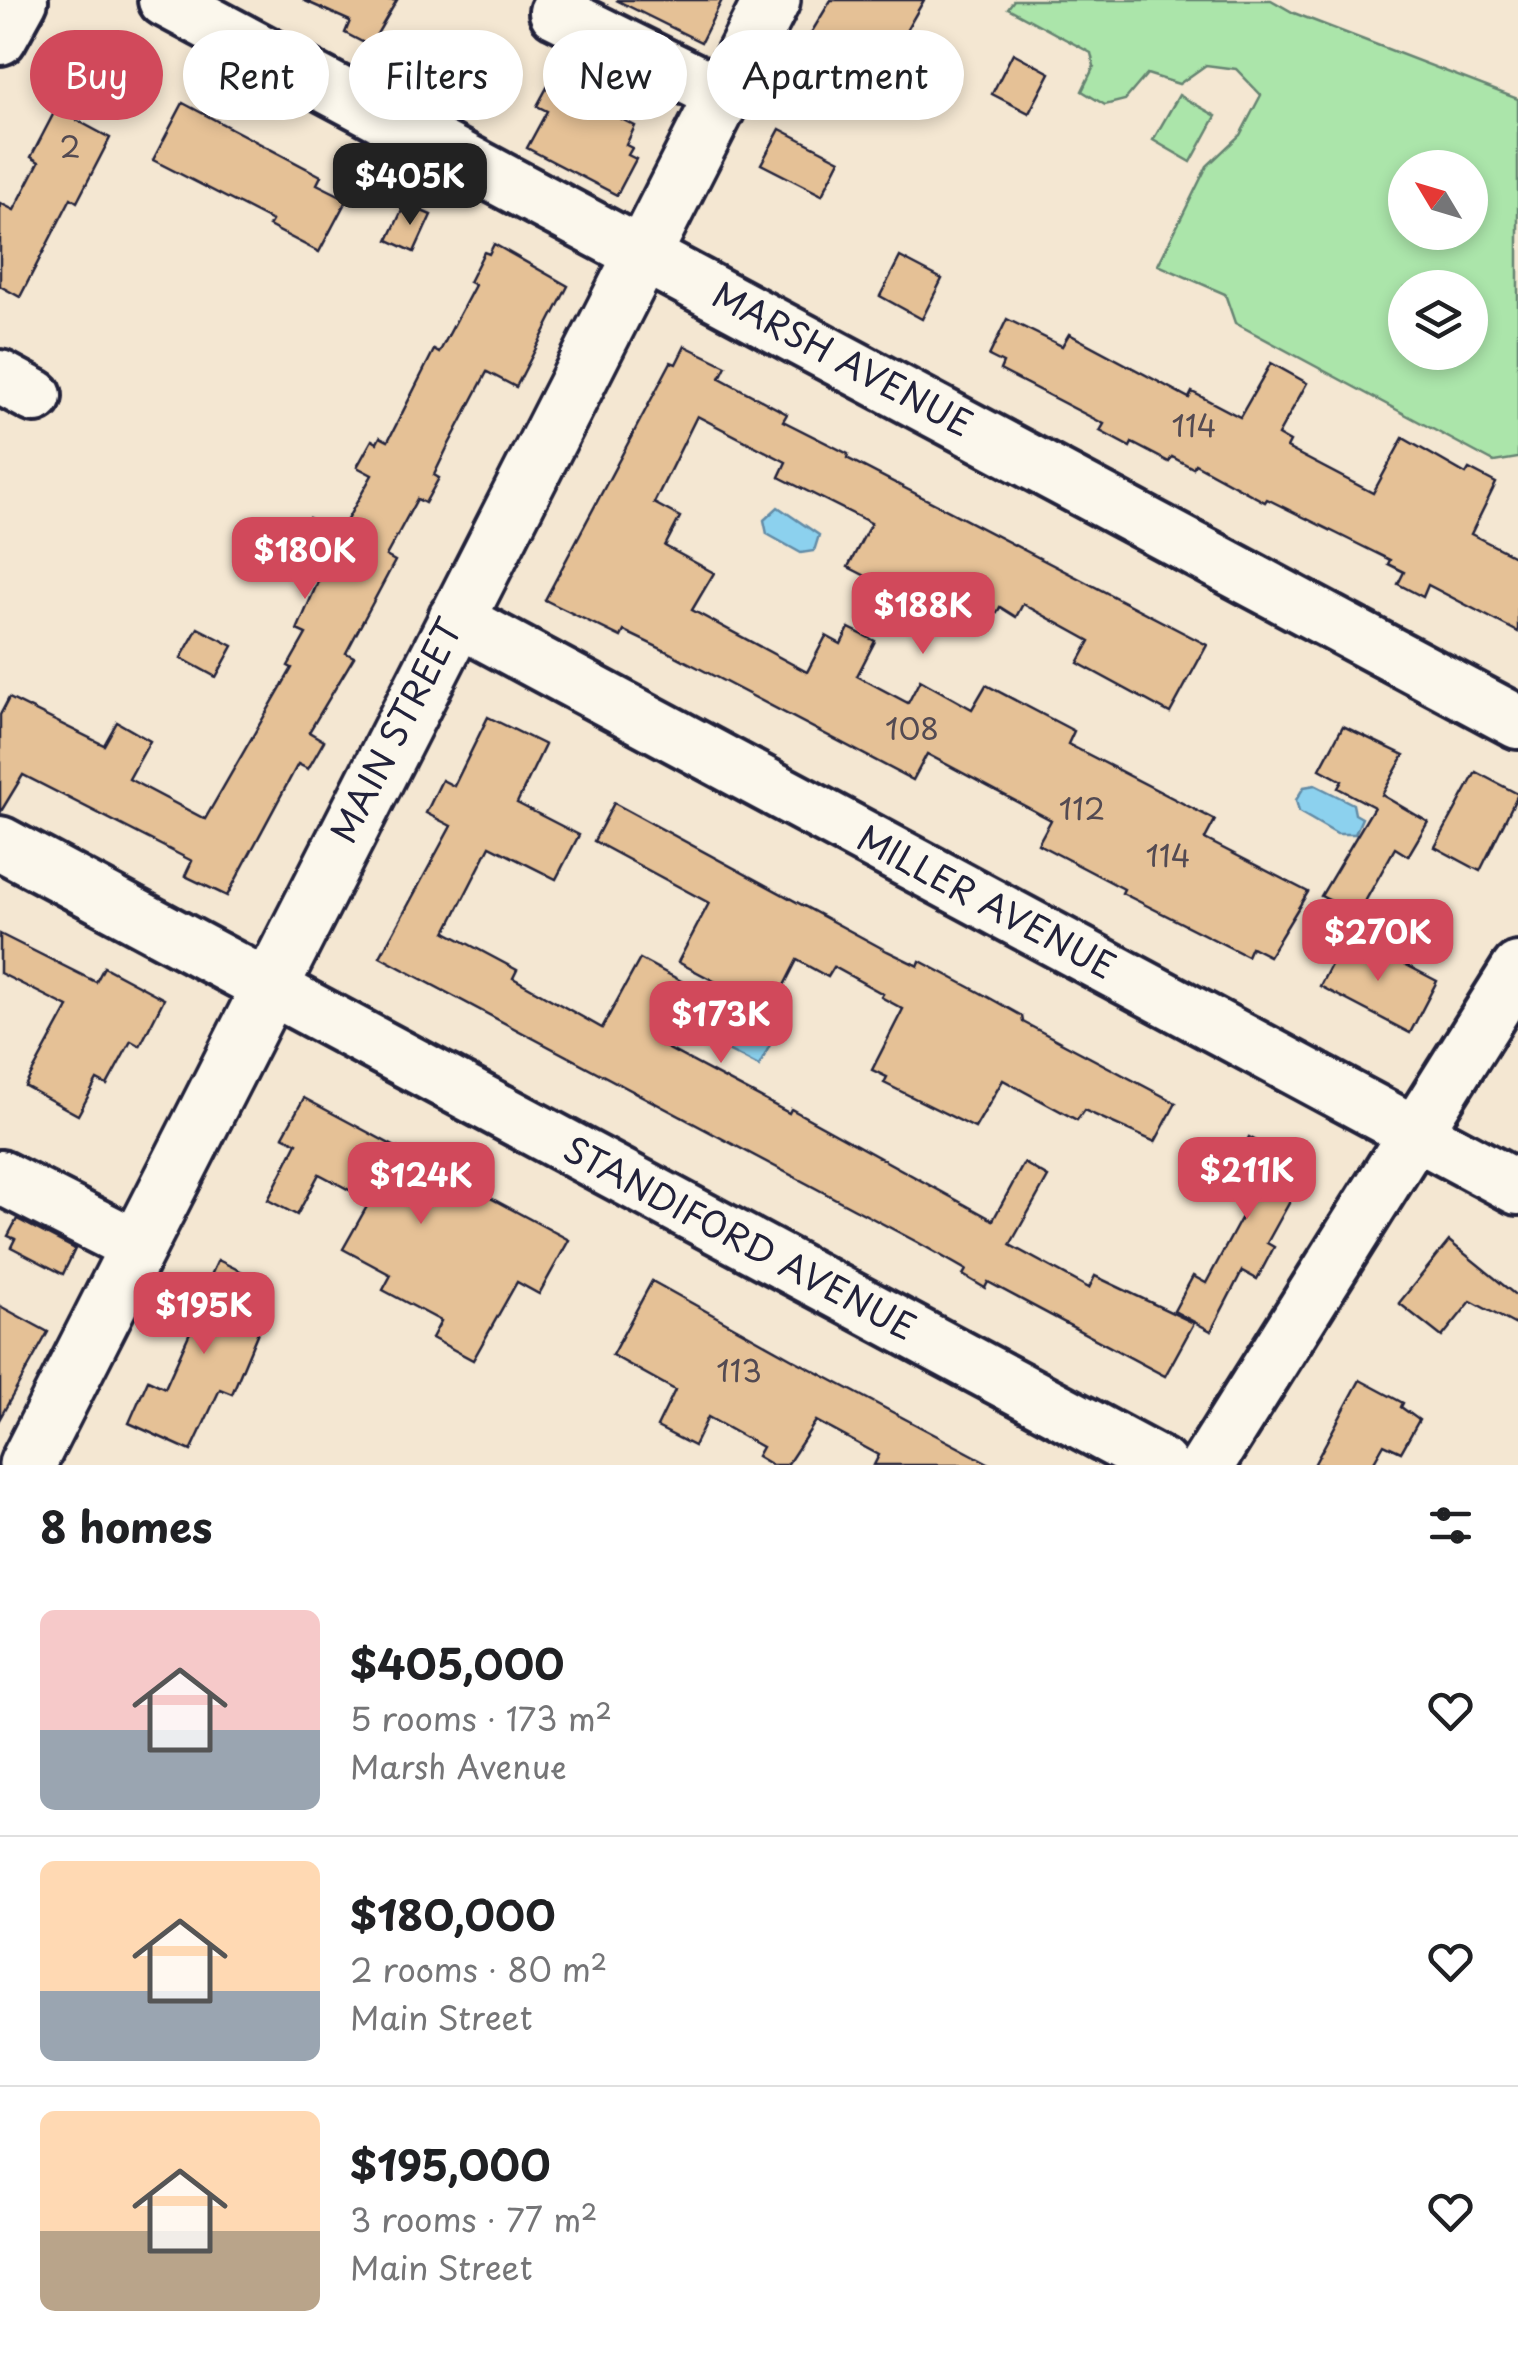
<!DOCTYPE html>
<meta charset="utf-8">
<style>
:root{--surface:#fff;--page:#f2f2f2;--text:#202124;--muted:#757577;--line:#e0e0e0;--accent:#d1495b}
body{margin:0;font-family:"Playpen Sans",sans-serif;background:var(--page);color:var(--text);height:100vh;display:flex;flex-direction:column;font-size:38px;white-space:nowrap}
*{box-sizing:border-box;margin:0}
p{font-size:32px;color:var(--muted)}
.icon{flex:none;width:55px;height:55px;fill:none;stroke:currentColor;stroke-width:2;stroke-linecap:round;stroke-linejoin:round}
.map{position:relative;height:1465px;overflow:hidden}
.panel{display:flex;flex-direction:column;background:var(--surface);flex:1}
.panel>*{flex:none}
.guide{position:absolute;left:30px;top:30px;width:1000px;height:90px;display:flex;gap:20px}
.needle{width:65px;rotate:308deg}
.tools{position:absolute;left:1388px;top:150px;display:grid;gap:20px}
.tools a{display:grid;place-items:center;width:100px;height:100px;border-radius:50%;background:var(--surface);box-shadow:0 5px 15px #0003;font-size:50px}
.price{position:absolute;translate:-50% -85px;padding:0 22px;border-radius:20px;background:var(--accent);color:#fff;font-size:32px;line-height:65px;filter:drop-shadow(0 2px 5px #0008)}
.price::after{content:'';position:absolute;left:50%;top:60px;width:30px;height:22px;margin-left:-15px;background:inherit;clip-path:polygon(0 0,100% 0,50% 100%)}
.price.active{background:#222;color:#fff}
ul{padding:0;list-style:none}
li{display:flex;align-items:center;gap:30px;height:250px;padding:0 40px}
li+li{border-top:2px solid var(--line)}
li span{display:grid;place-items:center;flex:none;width:280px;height:200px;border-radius:15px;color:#555}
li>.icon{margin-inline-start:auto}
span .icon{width:120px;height:120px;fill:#fffc;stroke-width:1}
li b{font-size:42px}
h2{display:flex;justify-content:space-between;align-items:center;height:120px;padding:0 40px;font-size:42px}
.tag{padding:0 35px;border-radius:45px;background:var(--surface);box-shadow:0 5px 15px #0003;font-size:35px;line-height:90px}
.tag.active{background:var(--accent);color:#fff}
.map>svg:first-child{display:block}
.green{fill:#abe5aa;stroke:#668472;stroke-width:2.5;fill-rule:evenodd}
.water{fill:#8cd1ee;stroke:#628ba6;stroke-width:2.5}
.building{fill:#e5c196;stroke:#22223b;stroke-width:2.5}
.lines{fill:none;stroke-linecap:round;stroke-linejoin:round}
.minor-casing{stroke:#22223b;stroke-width:60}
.major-casing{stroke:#22223b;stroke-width:62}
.minor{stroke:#fbf7ec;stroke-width:52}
.major{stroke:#fbf7ec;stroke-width:55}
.labels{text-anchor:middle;stroke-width:8;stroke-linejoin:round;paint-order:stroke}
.number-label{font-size:30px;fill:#534a52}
.street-label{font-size:35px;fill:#22223b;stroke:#fbf7ec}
</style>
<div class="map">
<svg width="1518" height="1465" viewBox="0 0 1518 1465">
<rect width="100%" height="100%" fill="#f4e7d2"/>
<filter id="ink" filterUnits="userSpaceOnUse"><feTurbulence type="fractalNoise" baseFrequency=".01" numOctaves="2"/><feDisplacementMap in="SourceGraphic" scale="20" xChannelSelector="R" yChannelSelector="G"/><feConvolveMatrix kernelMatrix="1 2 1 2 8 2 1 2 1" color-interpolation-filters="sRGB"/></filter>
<g filter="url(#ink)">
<g class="green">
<path d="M 1014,0 L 1271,0 L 1294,13 L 1518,99 L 1518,458 L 1494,462 L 1235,323 L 1225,294 L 1158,265 L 1207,166 L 1240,135 L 1261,95 L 1236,69 L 1206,65 L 1179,84 L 1147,74 L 1125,100 L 1105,105 L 1082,91 L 1094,66 L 1091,53 L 1008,8 ZM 1405,168 L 1470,168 L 1470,232 L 1405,232 ZM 1405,288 L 1470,288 L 1470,352 L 1405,352 Z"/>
<path d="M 1179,95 L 1216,116 L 1191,162 L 1153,140 Z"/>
</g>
<g class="water">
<path d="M 778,507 L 819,535 L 814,551 L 801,553 L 767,534 L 764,520 Z"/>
<path d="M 1315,785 L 1353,804 L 1355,814 L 1362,818 L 1355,834 L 1337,834 L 1299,812 L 1296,800 L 1304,787 Z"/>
<path d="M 725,1019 L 771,1043 L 759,1066 L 712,1042 Z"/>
</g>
<g class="building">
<path d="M 303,0 L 397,0 L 370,46 L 345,33 L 350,21 Z"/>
<path d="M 616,0 L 722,0 L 701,42 Z"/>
<path d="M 831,0 L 924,0 L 898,45 L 910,52 L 894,80 L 811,33 Z"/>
<path d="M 1013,53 L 1050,73 L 1029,113 L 992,94 Z"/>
<path d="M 550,82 L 635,126 L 626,145 L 632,148 L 628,155 L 636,159 L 617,195 L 527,148 L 547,111 L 537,106 Z"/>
<path d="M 183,103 L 321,176 L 317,184 L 347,199 L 319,252 L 269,226 L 272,221 L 153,160 Z"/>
<path d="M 56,109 L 110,138 L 77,202 L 71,198 L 20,297 L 0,286 L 0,203 L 14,210 L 39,162 L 31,157 Z"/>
<path d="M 780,129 L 840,160 L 822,195 L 761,164 Z"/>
<path d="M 405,204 L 431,215 L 414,252 L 388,240 Z"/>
<path d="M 494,244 L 568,286 L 516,387 L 487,372 L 447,448 L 434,475 L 439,478 L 425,503 L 417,499 L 386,556 L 395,561 L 346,653 L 354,657 L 309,732 L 324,741 L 308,769 L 298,764 L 227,896 L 185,876 L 192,861 L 23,775 L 0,813 L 0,715 L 9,698 L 104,745 L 117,722 L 150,741 L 129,779 L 205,819 L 292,668 L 288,666 L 306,634 L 297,630 L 323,570 L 290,553 L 309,518 L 339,534 L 372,475 L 357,467 L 372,440 L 377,443 L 380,437 L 388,441 L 434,350 L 439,353 L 475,285 L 469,282 L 484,252 L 489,254 Z"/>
<path d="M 900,257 L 942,279 L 922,319 L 880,296 Z"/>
<path d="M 1007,319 L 1062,346 L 1069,334 L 1189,398 L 1192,392 L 1240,417 L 1271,363 L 1307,383 L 1278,435 L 1290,442 L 1287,448 L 1373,493 L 1403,438 L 1466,474 L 1469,469 L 1496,483 L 1471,534 L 1518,558 L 1518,632 L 1428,585 L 1423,597 L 1398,584 L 1404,572 L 1388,564 L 1390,560 L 1267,499 L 1265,502 L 1195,464 L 1193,468 L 1172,457 L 1169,462 L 1132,443 L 1130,447 L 1100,431 L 1104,424 L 1000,370 L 1003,363 L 989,356 Z"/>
<path d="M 685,346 L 726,366 L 720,378 L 787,414 L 783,421 L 848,454 L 847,458 L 1207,645 L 1170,713 L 1078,663 L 1090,641 L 1023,604 L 1016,617 L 1000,607 L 997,613 L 933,579 L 919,603 L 848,567 L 871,523 L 779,477 L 786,462 L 697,416 L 654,503 L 680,517 L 665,546 L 714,573 L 692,610 L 807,672 L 826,636 L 841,644 L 849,628 L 875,641 L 857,676 L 908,703 L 920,680 L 972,709 L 986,685 L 1074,731 L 1068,744 L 1215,820 L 1205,839 L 1308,892 L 1269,956 L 1251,947 L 1247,956 L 1122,893 L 1124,889 L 1038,844 L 1051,820 L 927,754 L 913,780 L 668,652 L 624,631 L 621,637 L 545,600 L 671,362 L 676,364 Z"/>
<path d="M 198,628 L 233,646 L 216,677 L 181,658 Z"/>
<path d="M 488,717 L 545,745 L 517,803 L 579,835 L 556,879 L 490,846 L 446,932 L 517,970 L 513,978 L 602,1028 L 640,959 L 683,982 L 652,1040 L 789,1113 L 791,1109 L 993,1220 L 1024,1163 L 1048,1177 L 1010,1245 L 1089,1288 L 1095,1276 L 1194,1323 L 1165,1376 L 988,1282 L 985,1288 L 963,1275 L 966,1270 L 917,1242 L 380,957 L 451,826 L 426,813 L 442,780 L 454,786 Z"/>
<path d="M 1343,726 L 1404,755 L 1382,795 L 1428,822 L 1408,856 L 1395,848 L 1358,914 L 1321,896 L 1374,807 L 1338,788 L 1342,781 L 1320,769 Z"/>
<path d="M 1476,772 L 1518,794 L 1480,871 L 1435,847 Z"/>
<path d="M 614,803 L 887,951 L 918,966 L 920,961 L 979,992 L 1022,1016 L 1023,1022 L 1176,1103 L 1155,1142 L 1084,1110 L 1077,1120 L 1003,1080 L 975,1128 L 884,1083 L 887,1077 L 872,1070 L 903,1009 L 881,997 L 883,994 L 834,967 L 828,977 L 797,960 L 771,1011 L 678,962 L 709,903 L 594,841 Z"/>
<path d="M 0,934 L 96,982 L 104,967 L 164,999 L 140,1046 L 131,1041 L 107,1085 L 97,1080 L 78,1115 L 25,1086 L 68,1007 L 0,973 Z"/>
<path d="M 1347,934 L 1437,981 L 1410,1033 L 1320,986 Z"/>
<path d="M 304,1098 L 569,1240 L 539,1294 L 517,1282 L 473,1360 L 432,1338 L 441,1321 L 383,1290 L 391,1275 L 343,1249 L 370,1201 L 319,1174 L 297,1215 L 268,1200 L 297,1143 L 283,1136 Z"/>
<path d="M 1249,1137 L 1270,1148 L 1273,1141 L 1285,1148 L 1288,1143 L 1314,1158 L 1267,1243 L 1274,1247 L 1257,1279 L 1242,1271 L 1211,1331 L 1174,1311 L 1193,1276 L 1206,1283 L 1251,1200 L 1213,1178 L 1229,1150 L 1239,1156 Z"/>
<path d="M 17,1219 L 75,1249 L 63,1274 L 11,1247 L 15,1239 L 8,1236 Z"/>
<path d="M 1449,1241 L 1518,1297 L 1518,1326 L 1471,1301 L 1442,1337 L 1399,1303 Z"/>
<path d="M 218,1260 L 263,1282 L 249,1307 L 265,1315 L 232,1394 L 220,1389 L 191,1451 L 129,1423 L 148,1380 L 165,1388 L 191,1330 L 177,1322 L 198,1279 L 207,1284 Z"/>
<path d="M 652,1281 L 796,1361 L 992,1465 L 874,1465 L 879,1455 L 816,1421 L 787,1465 L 772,1465 L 757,1456 L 762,1447 L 708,1417 L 694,1446 L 657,1427 L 675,1390 L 612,1355 Z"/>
<path d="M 0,1306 L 48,1332 L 0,1418 Z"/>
<path d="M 1360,1380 L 1403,1403 L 1401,1407 L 1419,1420 L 1401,1452 L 1384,1444 L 1372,1465 L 1314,1465 Z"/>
</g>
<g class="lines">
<g class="minor-casing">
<g id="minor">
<path d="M 165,0 L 1518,722"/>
<path d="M 563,0 L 556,12 L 721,94"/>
<path d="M 0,38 L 21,0"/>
<path d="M 0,377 L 35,396"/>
<path d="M 455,618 L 1518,1188"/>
<path d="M 0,843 L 1161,1465"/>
<path d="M 0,1177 L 136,1246"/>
<path d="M 1207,1465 L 1518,969"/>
</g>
</g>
<g class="major-casing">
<path id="major" d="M 27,1465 L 772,0"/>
</g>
<use href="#minor" class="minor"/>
<use href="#major" class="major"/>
</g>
</g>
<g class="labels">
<g class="number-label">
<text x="70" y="158">2</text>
<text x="1194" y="437">114</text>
<text x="912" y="740">108</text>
<text x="1082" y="820">112</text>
<text x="1168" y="867">114</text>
<text x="739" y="1382">113</text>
</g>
<g class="street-label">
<text transform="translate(842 360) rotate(28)" y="12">MARSH AVENUE</text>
<text transform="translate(397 731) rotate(-63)" y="12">MAIN STREET</text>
<text transform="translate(986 903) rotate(28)" y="12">MILLER AVENUE</text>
<text transform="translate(739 1239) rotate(28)" y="12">STANDIFORD AVENUE</text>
</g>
</g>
</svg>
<div class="tools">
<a><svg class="needle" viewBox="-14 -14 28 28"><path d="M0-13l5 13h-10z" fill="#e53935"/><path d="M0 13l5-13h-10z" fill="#757577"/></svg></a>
<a><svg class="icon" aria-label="layers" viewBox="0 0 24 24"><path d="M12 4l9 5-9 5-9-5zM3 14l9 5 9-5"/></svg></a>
</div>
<b class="price active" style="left:410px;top:228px">$405K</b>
<b class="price" style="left:305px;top:602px">$180K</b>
<b class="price" style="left:923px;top:657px">$188K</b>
<b class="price" style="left:1378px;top:984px">$270K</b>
<b class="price" style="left:721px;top:1066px">$173K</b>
<b class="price" style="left:1247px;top:1222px">$211K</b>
<b class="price" style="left:421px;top:1227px">$124K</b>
<b class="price" style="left:204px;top:1357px">$195K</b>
<div class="guide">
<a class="tag active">Buy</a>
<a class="tag">Rent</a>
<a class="tag">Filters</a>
<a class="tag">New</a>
<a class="tag">Apartment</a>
</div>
</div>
<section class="panel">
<h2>8 homes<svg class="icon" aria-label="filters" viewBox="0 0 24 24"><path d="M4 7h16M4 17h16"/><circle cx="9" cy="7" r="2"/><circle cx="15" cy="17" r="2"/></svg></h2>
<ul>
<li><span style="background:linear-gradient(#f6c9c9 60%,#9aa5b1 0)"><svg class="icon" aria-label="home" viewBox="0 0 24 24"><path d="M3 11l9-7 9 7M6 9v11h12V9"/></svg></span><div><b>$405,000</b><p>5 rooms · 173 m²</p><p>Marsh Avenue</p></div><svg class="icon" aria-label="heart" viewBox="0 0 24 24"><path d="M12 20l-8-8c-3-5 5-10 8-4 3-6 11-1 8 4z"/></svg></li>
<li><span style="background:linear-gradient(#ffd9b3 65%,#9aa5b1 0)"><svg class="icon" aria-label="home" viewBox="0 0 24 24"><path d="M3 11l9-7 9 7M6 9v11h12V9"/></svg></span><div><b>$180,000</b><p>2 rooms · 80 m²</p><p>Main Street</p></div><svg class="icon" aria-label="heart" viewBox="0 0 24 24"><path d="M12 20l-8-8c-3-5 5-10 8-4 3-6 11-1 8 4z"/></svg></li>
<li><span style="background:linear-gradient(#ffd9b3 60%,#b9a48a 0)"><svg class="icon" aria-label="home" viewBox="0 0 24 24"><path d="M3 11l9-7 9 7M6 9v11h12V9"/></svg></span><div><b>$195,000</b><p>3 rooms · 77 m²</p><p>Main Street</p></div><svg class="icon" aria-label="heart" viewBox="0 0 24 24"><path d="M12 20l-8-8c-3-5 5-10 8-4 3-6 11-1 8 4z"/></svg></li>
</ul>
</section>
